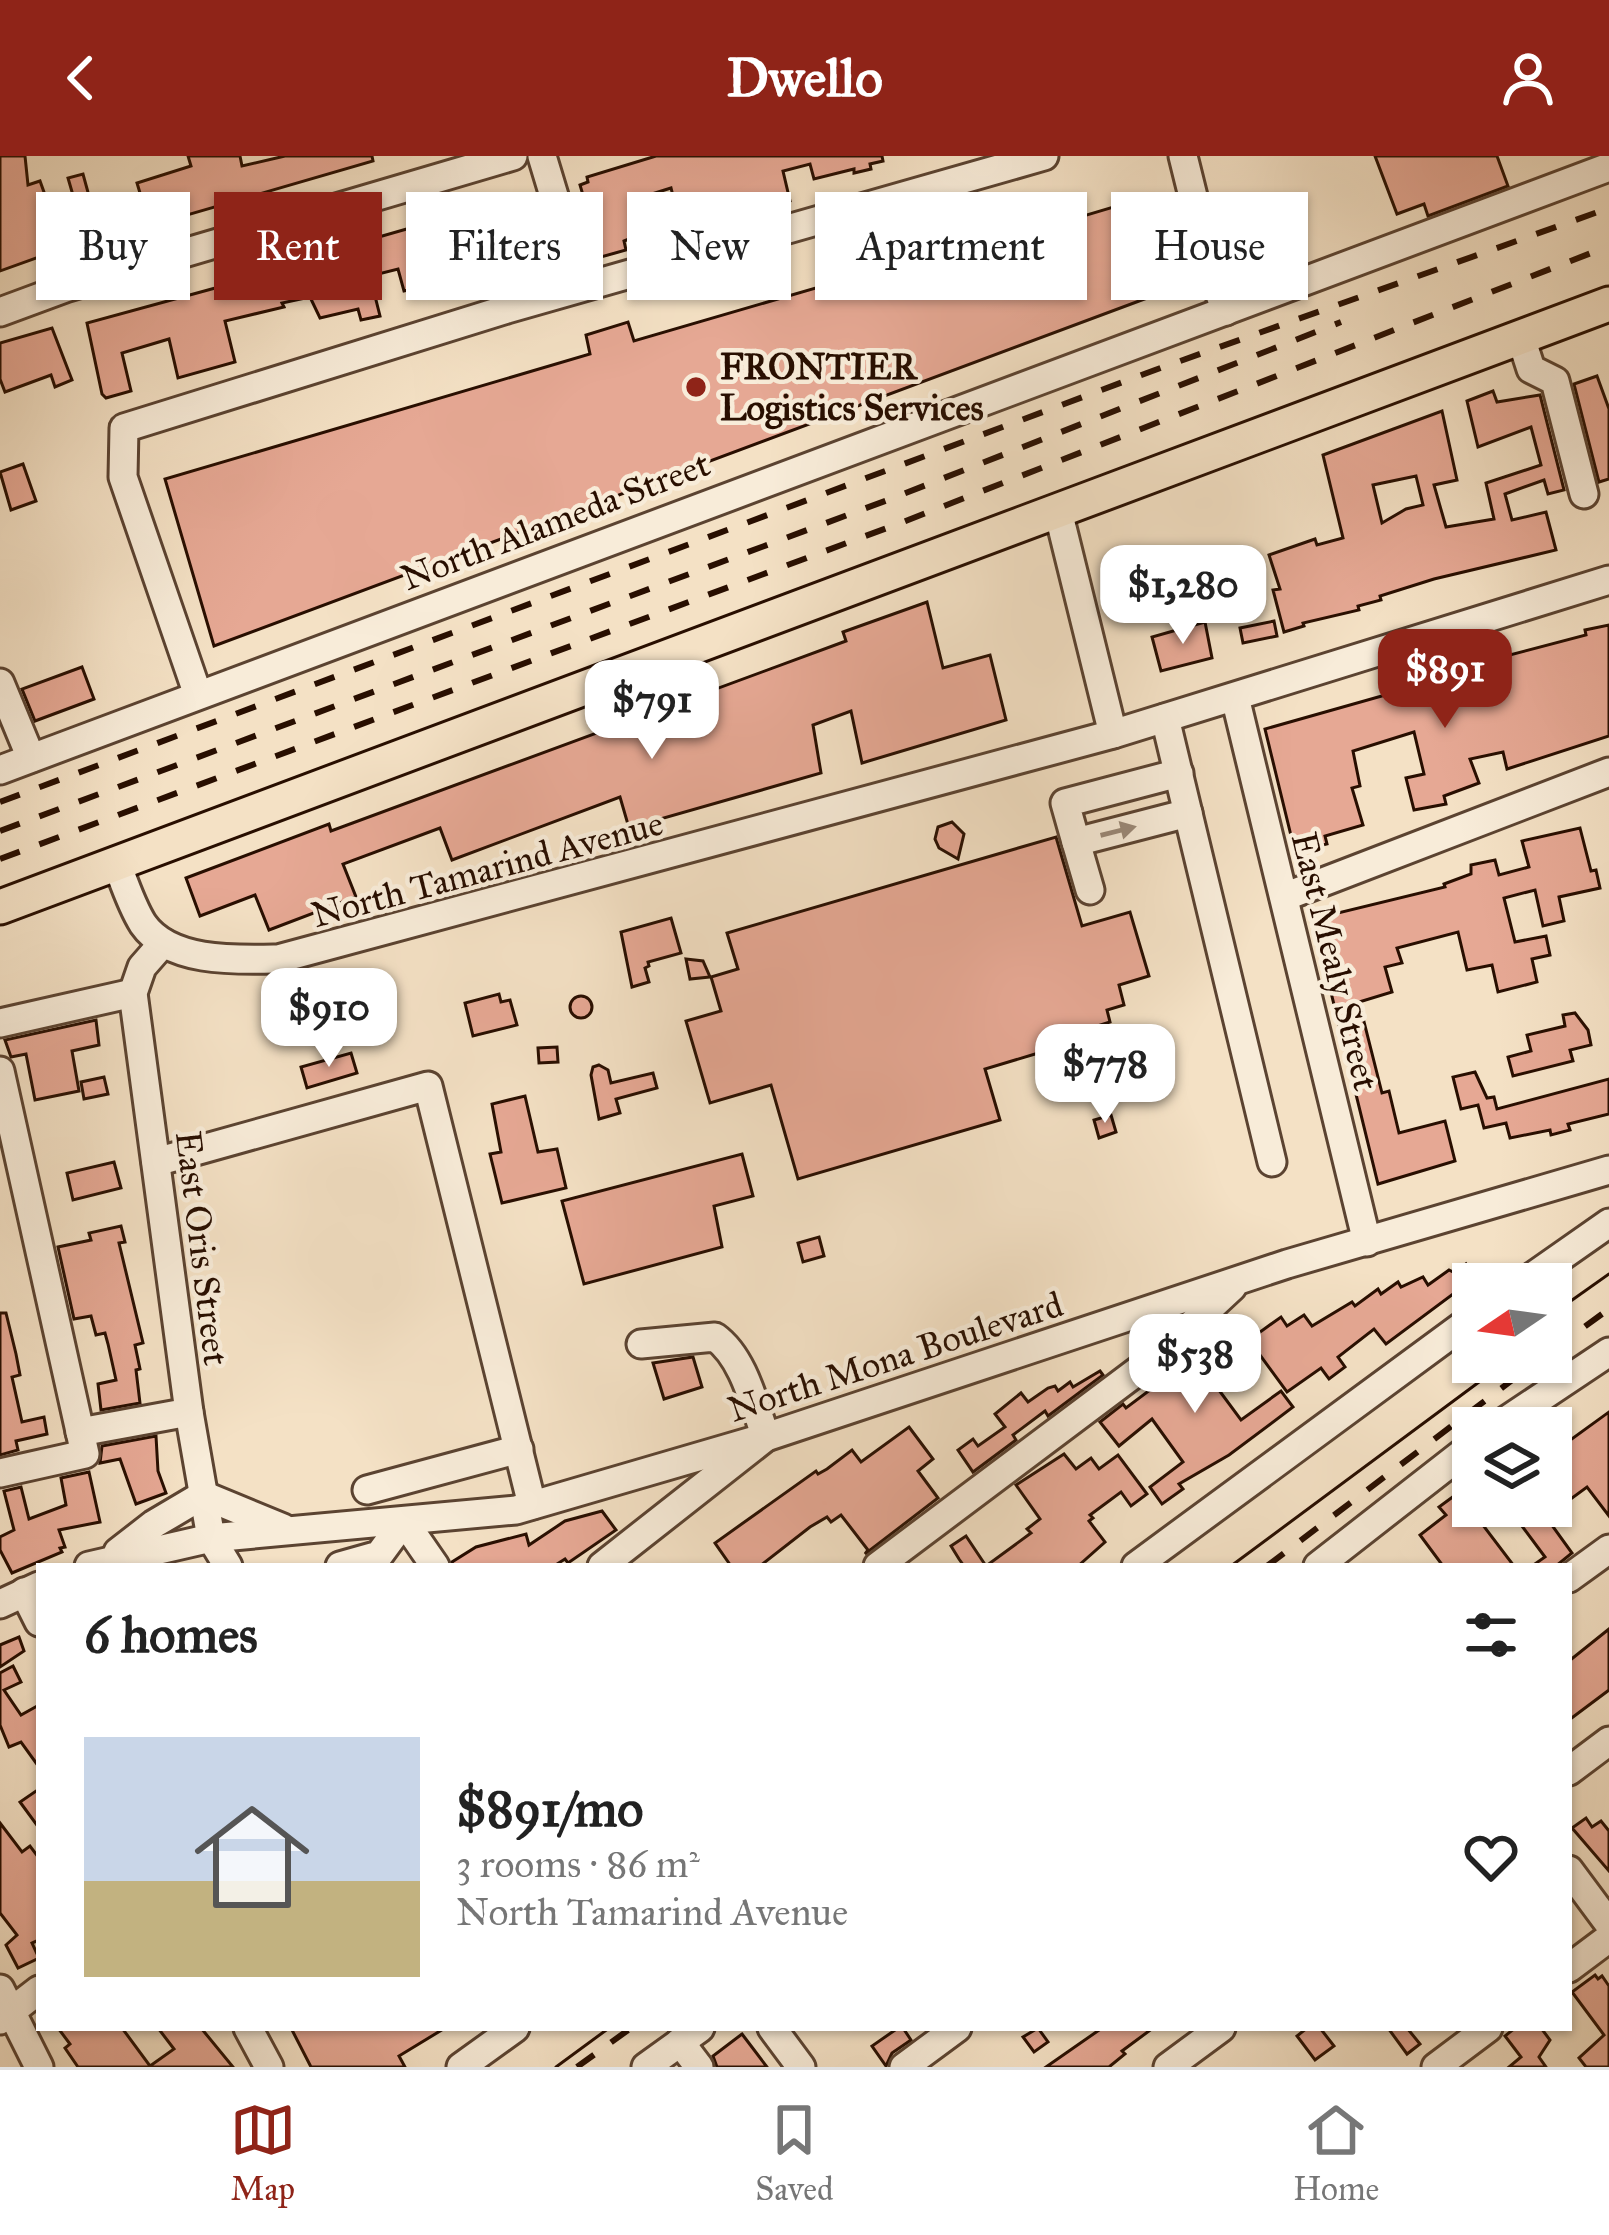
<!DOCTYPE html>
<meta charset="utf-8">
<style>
:root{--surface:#fff;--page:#f6f6f6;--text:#222;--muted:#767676;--line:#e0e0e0;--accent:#8f2418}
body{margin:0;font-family:"IM FELL Great Primer",serif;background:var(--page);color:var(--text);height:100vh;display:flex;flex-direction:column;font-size:45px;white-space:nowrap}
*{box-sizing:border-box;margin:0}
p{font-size:39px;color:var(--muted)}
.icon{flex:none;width:66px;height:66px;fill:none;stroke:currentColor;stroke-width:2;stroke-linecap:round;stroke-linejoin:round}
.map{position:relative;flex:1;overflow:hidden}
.panel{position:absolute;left:36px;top:1407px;width:1536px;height:468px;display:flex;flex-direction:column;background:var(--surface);border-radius:0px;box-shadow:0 3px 9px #0004}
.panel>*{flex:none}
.hud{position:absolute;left:36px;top:36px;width:1539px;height:108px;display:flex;gap:24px}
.needle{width:78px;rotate:257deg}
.controls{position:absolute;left:1452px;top:1107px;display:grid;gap:24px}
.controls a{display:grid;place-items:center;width:120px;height:120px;border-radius:0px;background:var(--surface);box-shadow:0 3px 9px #0004;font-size:60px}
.price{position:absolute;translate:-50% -102px;padding:0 27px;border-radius:24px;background:#fff;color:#222;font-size:39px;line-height:78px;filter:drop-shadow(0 3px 6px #0008)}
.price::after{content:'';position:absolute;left:50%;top:72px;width:36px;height:27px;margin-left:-18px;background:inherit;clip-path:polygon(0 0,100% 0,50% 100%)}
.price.active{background:var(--accent);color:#fff}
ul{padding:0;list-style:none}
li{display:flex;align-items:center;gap:36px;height:300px;padding:0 48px}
li span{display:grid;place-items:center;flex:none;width:336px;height:240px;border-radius:0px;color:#555}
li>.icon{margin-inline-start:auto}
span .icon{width:144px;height:144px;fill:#fffc;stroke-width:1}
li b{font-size:51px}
h2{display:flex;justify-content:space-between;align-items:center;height:144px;padding:0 48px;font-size:51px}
.tag{padding:0 42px;border-radius:0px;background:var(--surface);box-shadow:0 3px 9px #0004;font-size:42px;line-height:108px}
.tag.active{background:var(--accent);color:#fff}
header{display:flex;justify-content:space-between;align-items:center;height:156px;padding:0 48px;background:var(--accent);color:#fff;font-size:54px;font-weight:800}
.menu{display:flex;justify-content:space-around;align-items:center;height:168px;border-top:3px solid var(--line);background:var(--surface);font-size:33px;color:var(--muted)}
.menu a{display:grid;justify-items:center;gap:6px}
.menu .active{color:var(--accent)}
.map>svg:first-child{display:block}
.building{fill:#e6a894;stroke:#280e00;stroke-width:3;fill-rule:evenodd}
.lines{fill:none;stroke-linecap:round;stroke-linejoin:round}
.minor-casing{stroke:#5b4331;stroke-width:33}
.major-casing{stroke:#280e00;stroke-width:39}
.minor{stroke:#f8ecd9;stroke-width:27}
.major{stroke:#f4e1c5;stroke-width:33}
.tram{stroke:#280e00;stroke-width:3}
.rail{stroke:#280e00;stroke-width:6;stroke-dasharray:21 21;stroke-linecap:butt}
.oneway{fill:#9a8877}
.poi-dot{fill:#8f2418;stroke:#f8ecd9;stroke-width:4.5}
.labels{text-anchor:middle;stroke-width:9;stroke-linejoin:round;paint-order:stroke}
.poi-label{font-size:36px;font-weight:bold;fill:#280e00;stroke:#f8ecd9;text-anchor:start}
.street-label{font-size:36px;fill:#280e00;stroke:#f8ecd9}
</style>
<header><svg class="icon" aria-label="back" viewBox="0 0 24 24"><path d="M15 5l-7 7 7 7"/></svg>Dwello<svg class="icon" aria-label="person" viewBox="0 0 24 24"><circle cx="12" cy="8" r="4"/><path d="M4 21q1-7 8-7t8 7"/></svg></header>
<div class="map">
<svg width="1609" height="1911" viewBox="0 0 1609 1911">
<rect width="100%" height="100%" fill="#f4e1c5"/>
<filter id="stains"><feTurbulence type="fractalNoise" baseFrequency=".00167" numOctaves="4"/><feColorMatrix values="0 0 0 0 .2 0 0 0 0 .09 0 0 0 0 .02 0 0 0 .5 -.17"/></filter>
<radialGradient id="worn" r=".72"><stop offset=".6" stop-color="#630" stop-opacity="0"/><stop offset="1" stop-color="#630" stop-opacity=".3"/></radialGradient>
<g class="building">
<path d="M 0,0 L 25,0 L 28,29 L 40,25 L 64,92 L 0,115 Z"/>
<path d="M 188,0 L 240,0 L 242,10 L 285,0 L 372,0 L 373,5 L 87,88 L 68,22 L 83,18 L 92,51 L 135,41 L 140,37 L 137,27 L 191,10 Z"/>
<path d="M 656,0 L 882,0 L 883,5 L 870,8 L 871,13 L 854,17 L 854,13 L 814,23 L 810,8 L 783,15 L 790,45 L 681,72 L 671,32 L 639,42 L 649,75 L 624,85 L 626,94 L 601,101 L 580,29 L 588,26 L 587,21 Z"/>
<path d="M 1375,0 L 1497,0 L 1508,30 L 1428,60 L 1424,48 L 1397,58 Z"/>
<path d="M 1147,41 L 1174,132 L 214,490 L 165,323 L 590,198 L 586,179 L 628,166 L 634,185 L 819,131 L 821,138 Z"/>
<path d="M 508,44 L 513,66 L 528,66 L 534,90 L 529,91 L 536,119 L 446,142 L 441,126 L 404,135 L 398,113 L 370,120 L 380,160 L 361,164 L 358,153 L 320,162 L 310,141 L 282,147 L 284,151 L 225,165 L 235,206 L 178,222 L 169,183 L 122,197 L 131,235 L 106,242 L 102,238 L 87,167 L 296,110 L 295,105 Z"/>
<path d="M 52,172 L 72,224 L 55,231 L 51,219 L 5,236 L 0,223 L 0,187 Z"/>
<path d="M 1597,220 L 1609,253 L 1609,323 L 1599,326 L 1574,228 Z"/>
<path d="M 1493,235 L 1497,246 L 1540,239 L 1564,334 L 1548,338 L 1544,324 L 1505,338 L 1512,364 L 1546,356 L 1556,394 L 1434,423 L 1380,440 L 1381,444 L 1358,450 L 1359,454 L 1303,467 L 1304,470 L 1284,476 L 1273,434 L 1280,433 L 1269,399 L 1315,383 L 1317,389 L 1343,382 L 1323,299 L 1442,255 L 1457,324 L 1434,329 L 1446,371 L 1494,363 L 1486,327 L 1541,309 L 1531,271 L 1478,291 L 1467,245 ZM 1416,320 L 1423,349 L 1406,353 L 1382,367 L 1373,329 Z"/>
<path d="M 23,308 L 36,345 L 11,354 L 0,316 Z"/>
<path d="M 927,446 L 943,512 L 990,499 L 1006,564 L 862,607 L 851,555 L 813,569 L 821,617 L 629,672 L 620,641 L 452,704 L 440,672 L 343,708 L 356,741 L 269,774 L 255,739 L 200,760 L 186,722 L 329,668 L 331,675 L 846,485 L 843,476 Z"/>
<path d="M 1274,465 L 1277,480 L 1243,487 L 1240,472 Z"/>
<path d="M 1205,466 L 1212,502 L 1161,515 L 1152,481 Z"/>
<path d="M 1609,469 L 1609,580 L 1507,613 L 1503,596 L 1470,603 L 1479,627 L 1444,640 L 1446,648 L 1414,654 L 1406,622 L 1424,618 L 1414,576 L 1353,595 L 1360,630 L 1352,632 L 1363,669 L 1325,680 L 1327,688 L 1295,696 L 1265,573 L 1442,523 L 1441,519 L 1483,506 L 1586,479 L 1585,474 Z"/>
<path d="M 82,511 L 94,543 L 35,565 L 22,533 Z"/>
<path d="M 952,666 L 964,678 L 958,703 L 939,692 L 935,683 L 938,671 Z"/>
<path d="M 1580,672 L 1591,715 L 1596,714 L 1600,732 L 1559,741 L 1564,765 L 1543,770 L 1535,734 L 1504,742 L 1515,786 L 1546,780 L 1550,799 L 1532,803 L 1537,826 L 1498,836 L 1492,809 L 1467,814 L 1458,776 L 1397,792 L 1402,807 L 1385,811 L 1392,836 L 1359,846 L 1382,937 L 1389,935 L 1399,977 L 1445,965 L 1455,1005 L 1378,1028 L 1313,763 L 1445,731 L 1444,728 L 1471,718 L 1471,709 L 1495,704 L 1499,719 L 1529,711 L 1522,685 Z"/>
<path d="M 1056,681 L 1082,770 L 1130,756 L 1149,820 L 1119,829 L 1124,849 L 1107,854 L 1110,866 L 1054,884 L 1056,888 L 1045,895 L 985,913 L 1000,964 L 798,1023 L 771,929 L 710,947 L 686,865 L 721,855 L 711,821 L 738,813 L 727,777 Z"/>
<path d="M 671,762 L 681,797 L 648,806 L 649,810 L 645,812 L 649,826 L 632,831 L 621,776 Z"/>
<path d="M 686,803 L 703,805 L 710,821 L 690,823 Z"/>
<path d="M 293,837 L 298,865 L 279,869 L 273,841 Z"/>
<path d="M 499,838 L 501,846 L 510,844 L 517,869 L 473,880 L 465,847 Z"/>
<circle cx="581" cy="851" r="11"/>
<path d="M 1575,857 L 1588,874 L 1591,889 L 1570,894 L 1573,905 L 1513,920 L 1508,901 L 1531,895 L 1527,879 L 1565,870 L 1563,859 Z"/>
<path d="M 96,864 L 99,889 L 72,895 L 79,935 L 35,944 L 26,898 L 11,901 L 5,884 Z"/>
<path d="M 557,891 L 558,906 L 539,907 L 538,892 Z"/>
<path d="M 351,897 L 357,917 L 307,932 L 301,911 Z"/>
<path d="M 599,909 L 608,914 L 611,927 L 653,917 L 657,932 L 616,943 L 620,957 L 599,963 L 591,919 L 593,911 Z"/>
<path d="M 1475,916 L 1487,942 L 1494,941 L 1497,953 L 1609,923 L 1609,958 L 1568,968 L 1570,974 L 1551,979 L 1550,974 L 1510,982 L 1506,967 L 1484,972 L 1478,949 L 1461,953 L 1453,921 Z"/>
<path d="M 104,921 L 108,938 L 84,943 L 81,926 Z"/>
<path d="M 525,940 L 538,996 L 557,993 L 566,1032 L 502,1047 L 490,998 L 501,996 L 492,948 Z"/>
<path d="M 1111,959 L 1116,976 L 1099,982 L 1094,964 Z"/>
<path d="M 742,998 L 753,1040 L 714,1050 L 722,1091 L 584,1128 L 562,1045 Z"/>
<path d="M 114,1006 L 121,1032 L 73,1044 L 67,1017 Z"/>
<path d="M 121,1070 L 125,1086 L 119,1087 L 143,1187 L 135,1189 L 140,1213 L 136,1214 L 140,1247 L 101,1254 L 98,1228 L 116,1224 L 108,1188 L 105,1177 L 96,1179 L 91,1160 L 74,1163 L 58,1091 L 91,1084 L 89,1077 Z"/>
<path d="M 819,1081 L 824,1100 L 803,1106 L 798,1087 Z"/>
<path d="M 1466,1108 L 1476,1121 L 1386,1188 L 1374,1173 L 1338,1201 L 1345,1211 L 1329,1223 L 1321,1212 L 1287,1236 L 1249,1184 L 1281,1161 L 1287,1170 L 1304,1159 L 1312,1170 L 1352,1146 L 1355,1150 L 1378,1133 L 1381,1138 L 1398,1126 L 1401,1131 L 1423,1121 L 1428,1129 L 1449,1114 L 1455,1117 Z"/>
<path d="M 0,1157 L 6,1157 L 16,1198 L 20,1219 L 12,1221 L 22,1266 L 44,1261 L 47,1278 L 16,1285 L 18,1294 L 0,1299 Z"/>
<path d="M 1237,1175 L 1251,1193 L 1210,1222 L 1241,1264 L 1281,1235 L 1293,1251 L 1229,1299 L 1179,1328 L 1183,1333 L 1162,1348 L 1150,1331 L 1183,1306 L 1152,1263 L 1119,1290 L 1100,1266 L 1123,1248 L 1126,1252 L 1170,1219 L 1167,1215 L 1181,1203 L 1187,1211 Z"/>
<path d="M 693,1201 L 702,1231 L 664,1243 L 653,1207 Z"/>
<path d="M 1100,1215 L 1103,1219 L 1048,1260 L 1045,1255 L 1013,1279 L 1016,1284 L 973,1316 L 958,1294 L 973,1283 L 978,1290 L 1005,1271 L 995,1258 L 1021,1237 L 1028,1246 L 1048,1232 L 1055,1230 L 1058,1235 L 1070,1226 L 1073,1231 Z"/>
<path d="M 1609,1256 L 1609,1360 L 1587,1331 L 1546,1361 L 1572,1397 L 1556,1410 L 1532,1410 L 1545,1401 L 1507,1350 L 1551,1350 L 1551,1298 Z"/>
<path d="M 909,1271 L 933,1303 L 918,1315 L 938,1342 L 865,1398 L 868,1394 L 841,1359 L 831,1366 L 827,1361 L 810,1371 L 760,1410 L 731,1410 L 715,1387 L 816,1315 L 818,1318 L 827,1313 L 852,1294 L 861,1306 Z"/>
<path d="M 156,1280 L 158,1315 L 166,1337 L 136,1348 L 120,1303 L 100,1307 L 102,1290 Z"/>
<path d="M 1064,1298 L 1076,1313 L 1091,1302 L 1099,1313 L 1118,1299 L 1147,1338 L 1131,1350 L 1121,1336 L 1090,1359 L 1093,1362 L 1089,1365 L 1105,1386 L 1078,1410 L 986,1410 L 1031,1377 L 1027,1373 L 1040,1363 L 1016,1329 Z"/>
<path d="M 89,1316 L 100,1366 L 59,1374 L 65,1391 L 60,1392 L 62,1396 L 12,1417 L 0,1394 L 0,1381 L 14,1374 L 4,1335 L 21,1331 L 29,1363 L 66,1349 L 61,1322 Z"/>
<path d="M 1473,1326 L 1473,1356 L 1514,1410 L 1443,1410 L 1420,1379 L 1446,1359 L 1439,1351 Z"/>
<path d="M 602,1355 L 616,1374 L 568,1407 L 565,1403 L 554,1410 L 453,1410 L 452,1406 L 476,1391 L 526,1378 L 529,1389 L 565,1365 Z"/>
<path d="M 966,1380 L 986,1410 L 964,1410 L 959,1403 L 951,1390 Z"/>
<path d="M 1609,1473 L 1609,1534 L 1569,1564 L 1569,1505 Z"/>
<path d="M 19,1481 L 24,1495 L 0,1511 L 0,1489 Z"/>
<path d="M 13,1510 L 21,1526 L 4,1534 L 21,1559 L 39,1549 L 39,1611 L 21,1586 L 9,1591 L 0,1569 L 0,1517 Z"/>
<path d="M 39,1633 L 39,1672 L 20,1646 Z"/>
<path d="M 1586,1662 L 1592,1671 L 1601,1665 L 1609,1675 L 1609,1715 L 1572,1672 Z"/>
<path d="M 0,1667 L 22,1696 L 30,1690 L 39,1702 L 39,1784 L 32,1787 L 39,1802 L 18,1812 L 6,1789 L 17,1779 L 0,1757 Z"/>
<path d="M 1595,1819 L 1598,1823 L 1602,1820 L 1609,1830 L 1609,1911 L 1586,1911 L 1579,1902 L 1604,1879 L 1572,1836 Z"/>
<path d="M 58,1872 L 122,1872 L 150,1910 L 174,1893 L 158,1872 L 201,1872 L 233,1911 L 78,1911 L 65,1892 L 70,1888 Z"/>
<path d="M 291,1872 L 445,1872 L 399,1900 L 405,1911 L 311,1911 Z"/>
<path d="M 898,1872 L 903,1872 L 911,1884 L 892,1897 L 886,1910 L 872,1890 Z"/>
<path d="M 1038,1872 L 1048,1886 L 1034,1896 L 1023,1881 Z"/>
<path d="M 1102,1872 L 1153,1872 L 1122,1895 L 1125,1898 L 1109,1911 L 1046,1911 Z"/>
<path d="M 1307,1872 L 1320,1872 L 1334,1890 L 1315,1904 L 1297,1880 Z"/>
<path d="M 1388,1872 L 1407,1872 L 1420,1888 L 1407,1898 Z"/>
<path d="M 1515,1872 L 1541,1872 L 1550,1884 L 1539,1901 L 1546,1911 L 1509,1911 L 1521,1901 L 1505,1880 Z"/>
<path d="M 742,1878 L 767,1911 L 717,1911 L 713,1900 Z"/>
</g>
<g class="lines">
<g class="minor-casing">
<g id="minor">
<path d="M 542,0 L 571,96"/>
<path d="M 1183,0 L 1212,117 L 1226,155"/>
<path d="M 0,156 L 65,132 L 513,0"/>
<path d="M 1521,182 L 1531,213 L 1555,225 L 1584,338"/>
<path d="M 1058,355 L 1113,578"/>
<path d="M 0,527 L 31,602"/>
<path d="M 198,539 L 123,321 L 124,272 L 507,153 L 1044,0"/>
<path d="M 1235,541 L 1367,1086"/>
<path d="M 1165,562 L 1272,1006"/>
<path d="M 0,614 L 1609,11"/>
<path d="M 1179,617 L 1065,647 L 1076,686 L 1188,657"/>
<path d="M 1076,686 L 1090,734"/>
<path d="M 116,705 C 124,726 131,749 143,768 C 170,807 237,804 278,803 L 1113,578 L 1609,424"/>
<path d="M 1284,741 L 1609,616"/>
<path d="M 163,787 L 142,811 L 133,837 L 189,1256 L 211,1382 L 228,1410"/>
<path d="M 0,867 L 133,837"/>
<path d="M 0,915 L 85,1298 L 0,1317"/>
<path d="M 156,1006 L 428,930 L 532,1349"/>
<path d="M 1522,1128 L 1609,1067"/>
<path d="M 1495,1272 L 1609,1196"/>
<path d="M 80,1276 L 189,1256"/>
<path d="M 367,1334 L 519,1293"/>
<path d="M 118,1396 L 154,1368 L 203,1339 L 283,1372"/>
<path d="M 89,1410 L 211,1382 L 516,1354 L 766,1281 L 1287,1108 L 1609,1014"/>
<path d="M 340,1410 L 379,1399 L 404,1365 L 435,1410"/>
<path d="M 602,1410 L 766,1281 C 754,1249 744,1202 715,1181 L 641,1188"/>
<path d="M 878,1410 L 1159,1199 L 1232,1131"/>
<path d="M 1136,1410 L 1473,1162"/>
<path d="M 1318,1410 L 1473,1289"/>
<path d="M 1569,1422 L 1609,1393"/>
<path d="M 24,1436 L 39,1466"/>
<path d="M 0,1448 L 39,1430"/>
<path d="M 1569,1615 L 1609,1585"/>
<path d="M 1569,1714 L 1609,1768"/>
<path d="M 1569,1812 L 1609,1782"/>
<path d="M 0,1833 L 39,1911"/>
<path d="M 0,1864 L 39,1834"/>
<path d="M 248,1872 L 269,1911"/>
<path d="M 772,1872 L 801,1911"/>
<path d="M 680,1886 L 699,1911"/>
<path d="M 461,1911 L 515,1872"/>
<path d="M 646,1911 L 700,1872"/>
<path d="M 904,1911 L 957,1872"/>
<path d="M 1168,1911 L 1221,1872"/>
<path d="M 1436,1911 L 1488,1872"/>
</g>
</g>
<g class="major-casing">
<path id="major" d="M 0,751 L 1609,148"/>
</g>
<use href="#minor" class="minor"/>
<use href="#major" class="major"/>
<g class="tram">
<path d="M 1551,1159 L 1609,1118"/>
<path d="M 1231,1410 L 1506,1206"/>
<path d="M 556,1911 L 609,1872"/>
</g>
<g class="rail">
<path d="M 0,646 L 1155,214 L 1609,52"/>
<path d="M 0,675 L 893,342 L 1341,166"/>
<path d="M 0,703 L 903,366 L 1609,90"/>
<path d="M 1551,1195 L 1609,1153"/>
<path d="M 1267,1410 L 1536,1206"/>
<path d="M 577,1911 L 631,1872"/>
</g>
</g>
<defs><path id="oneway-solid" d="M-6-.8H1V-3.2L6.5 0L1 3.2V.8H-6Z" transform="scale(3)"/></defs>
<use class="oneway" href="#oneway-solid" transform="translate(1118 675) rotate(-14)"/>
<circle class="poi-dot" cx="696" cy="231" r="12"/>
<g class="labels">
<g class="poi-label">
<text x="720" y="223">FRONTIER<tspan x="720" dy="41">Logistics Services</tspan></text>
</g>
<g class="street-label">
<text transform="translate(555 364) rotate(-21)" y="13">North Alameda Street</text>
<text transform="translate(487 712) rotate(-15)" y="13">North Tamarind Avenue</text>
<text transform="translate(1336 805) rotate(76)" y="13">East Mealy Street</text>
<text transform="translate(203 1092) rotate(83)" y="13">East Oris Street</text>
<text transform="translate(895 1200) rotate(-18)" y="13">North Mona Boulevard</text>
</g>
</g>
<rect width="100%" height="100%" filter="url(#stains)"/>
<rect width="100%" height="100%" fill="url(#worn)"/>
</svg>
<div class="controls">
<a><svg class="needle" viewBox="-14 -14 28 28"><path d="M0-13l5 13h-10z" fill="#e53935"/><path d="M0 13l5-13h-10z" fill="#767676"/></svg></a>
<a><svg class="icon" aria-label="layers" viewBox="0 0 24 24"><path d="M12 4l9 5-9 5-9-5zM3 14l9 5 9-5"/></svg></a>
</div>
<b class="price" style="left:1183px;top:491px">$1,280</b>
<b class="price active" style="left:1445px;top:575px">$891</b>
<b class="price" style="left:652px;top:606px">$791</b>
<b class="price" style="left:329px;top:914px">$910</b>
<b class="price" style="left:1105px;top:970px">$778</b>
<b class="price" style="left:1195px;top:1260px">$538</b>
<div class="hud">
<a class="tag">Buy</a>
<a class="tag active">Rent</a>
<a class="tag">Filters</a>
<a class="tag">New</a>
<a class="tag">Apartment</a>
<a class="tag">House</a>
</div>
<section class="panel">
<h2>6 homes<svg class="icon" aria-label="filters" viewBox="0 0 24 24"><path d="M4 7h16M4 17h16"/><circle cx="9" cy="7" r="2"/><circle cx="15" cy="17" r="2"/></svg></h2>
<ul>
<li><span style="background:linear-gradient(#c9d6e8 60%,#c2b280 0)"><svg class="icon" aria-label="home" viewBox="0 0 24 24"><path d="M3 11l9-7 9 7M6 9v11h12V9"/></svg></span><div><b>$891/mo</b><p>3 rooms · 86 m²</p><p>North Tamarind Avenue</p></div><svg class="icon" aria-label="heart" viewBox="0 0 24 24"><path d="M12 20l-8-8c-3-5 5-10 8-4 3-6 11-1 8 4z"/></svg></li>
</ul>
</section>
</div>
<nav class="menu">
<a class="active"><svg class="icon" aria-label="map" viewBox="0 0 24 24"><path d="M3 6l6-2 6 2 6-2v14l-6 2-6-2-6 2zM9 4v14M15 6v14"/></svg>Map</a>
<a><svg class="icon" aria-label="saved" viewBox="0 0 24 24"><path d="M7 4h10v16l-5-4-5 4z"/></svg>Saved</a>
<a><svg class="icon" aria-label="home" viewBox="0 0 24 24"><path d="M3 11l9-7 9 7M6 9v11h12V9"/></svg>Home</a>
</nav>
